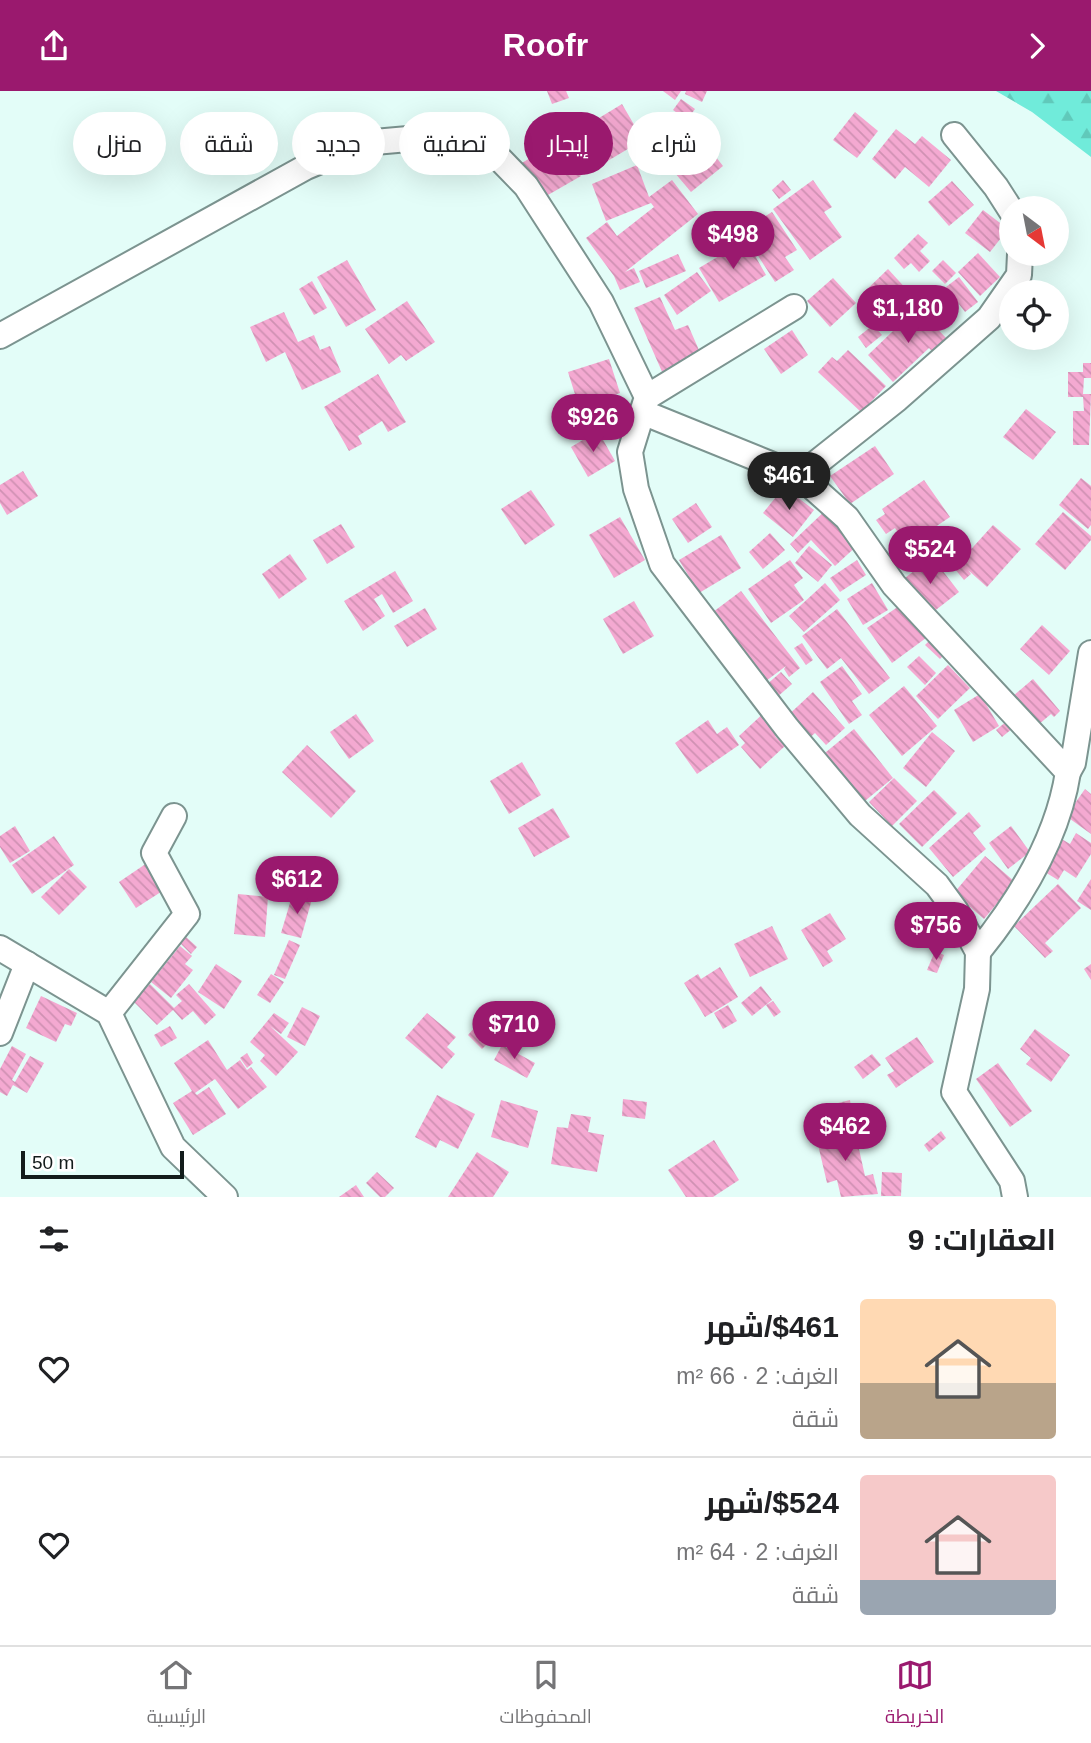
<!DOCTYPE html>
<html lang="ar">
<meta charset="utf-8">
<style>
:root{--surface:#fff;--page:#f2f2f2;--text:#202124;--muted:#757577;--line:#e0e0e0;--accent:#9a196e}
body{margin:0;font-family:Helvetica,Cairo,sans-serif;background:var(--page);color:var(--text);direction:rtl;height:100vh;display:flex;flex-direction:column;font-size:26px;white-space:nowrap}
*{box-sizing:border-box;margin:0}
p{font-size:23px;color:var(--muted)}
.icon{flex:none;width:38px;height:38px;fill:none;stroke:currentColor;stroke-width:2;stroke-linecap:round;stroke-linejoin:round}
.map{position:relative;height:1106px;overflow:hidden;direction:ltr}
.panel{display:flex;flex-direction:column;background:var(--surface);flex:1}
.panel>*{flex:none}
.hud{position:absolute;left:21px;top:21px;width:700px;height:63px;direction:rtl;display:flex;gap:14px}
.needle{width:46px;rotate:148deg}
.buttons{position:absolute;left:999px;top:105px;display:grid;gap:14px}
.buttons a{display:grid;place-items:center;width:70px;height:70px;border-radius:50%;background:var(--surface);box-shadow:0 7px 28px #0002;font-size:35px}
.scale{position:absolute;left:21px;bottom:18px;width:163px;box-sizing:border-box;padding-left:7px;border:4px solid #131c1b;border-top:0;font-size:19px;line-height:24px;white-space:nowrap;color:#131c1b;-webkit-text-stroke:5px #fff;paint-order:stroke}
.price{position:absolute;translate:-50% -60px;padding:0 16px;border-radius:24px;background:var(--accent);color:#fff;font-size:23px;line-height:46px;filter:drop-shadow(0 2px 4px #0008)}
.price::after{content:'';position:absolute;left:50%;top:42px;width:21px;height:16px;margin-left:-10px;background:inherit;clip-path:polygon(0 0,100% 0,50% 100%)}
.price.current{background:#222;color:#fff}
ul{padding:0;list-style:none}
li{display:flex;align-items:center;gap:21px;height:175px;padding:0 35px}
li+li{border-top:2px solid var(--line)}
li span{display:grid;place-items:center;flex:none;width:196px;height:140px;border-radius:7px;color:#555}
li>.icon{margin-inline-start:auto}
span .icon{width:84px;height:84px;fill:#fffc;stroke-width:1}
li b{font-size:30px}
h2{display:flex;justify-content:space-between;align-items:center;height:84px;padding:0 35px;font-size:30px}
.pill{padding:0 24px;border-radius:32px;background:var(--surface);box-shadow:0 7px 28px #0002;font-size:24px;line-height:63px}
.pill.current{background:var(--accent);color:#fff}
header{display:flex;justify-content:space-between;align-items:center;height:91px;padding:0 35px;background:var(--accent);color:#fff;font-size:32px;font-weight:600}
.dock{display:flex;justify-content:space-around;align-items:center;height:98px;border-top:2px solid var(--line);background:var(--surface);font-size:19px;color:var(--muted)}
.dock a{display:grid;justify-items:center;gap:4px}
.dock .current{color:var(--accent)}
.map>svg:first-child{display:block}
.forest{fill:url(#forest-firs)}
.building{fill:url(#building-back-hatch)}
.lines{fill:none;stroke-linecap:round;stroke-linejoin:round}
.minor-casing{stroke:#7c9490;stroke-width:28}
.minor{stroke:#fff;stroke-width:24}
</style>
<header><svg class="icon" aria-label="forward" viewBox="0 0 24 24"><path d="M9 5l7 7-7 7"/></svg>Roofr<svg class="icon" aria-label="share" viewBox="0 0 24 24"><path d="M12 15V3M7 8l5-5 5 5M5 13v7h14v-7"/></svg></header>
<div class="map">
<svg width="1091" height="1106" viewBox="0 0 1091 1106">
<defs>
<pattern id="forest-firs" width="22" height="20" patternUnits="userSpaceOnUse" patternTransform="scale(1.75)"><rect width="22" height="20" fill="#70ebda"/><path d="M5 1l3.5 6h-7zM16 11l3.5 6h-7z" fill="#60c9ba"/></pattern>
<pattern id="building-back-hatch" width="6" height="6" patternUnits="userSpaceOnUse" patternTransform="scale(1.75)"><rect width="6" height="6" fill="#f4a9d1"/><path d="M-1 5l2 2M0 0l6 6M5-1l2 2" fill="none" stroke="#d091b3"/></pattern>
</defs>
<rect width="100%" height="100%" fill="#e3fdf8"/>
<path class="forest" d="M 996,0 L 1091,0 L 1091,66 L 1032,21 Z"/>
<g class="building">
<path d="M 547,0 L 566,0 L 569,7 L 552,13 Z"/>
<path d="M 663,0 L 681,0 L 675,9 Z"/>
<path d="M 686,0 L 707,0 L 702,11 L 685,3 Z"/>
<path d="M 681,8 L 695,18 L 687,29 L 673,19 Z"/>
<path d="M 622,13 L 643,49 L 584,84 L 572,63 L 590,53 L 581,38 Z"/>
<path d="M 855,21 L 878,40 L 857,67 L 833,49 Z"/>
<path d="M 896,38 L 915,53 L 922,45 L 951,69 L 929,96 L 905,76 L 895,88 L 872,68 Z"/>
<path d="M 700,46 L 723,75 L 691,101 L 669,75 Z"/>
<path d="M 561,49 L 581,85 L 541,108 L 520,73 Z"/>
<path d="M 637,74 L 649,106 L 672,89 L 698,123 L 625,181 L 634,177 L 640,191 L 620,199 L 614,185 L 586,147 L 607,131 L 617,145 L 654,116 L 651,112 L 606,130 L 592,93 Z"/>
<path d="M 783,89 L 791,99 L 779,108 L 772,99 Z"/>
<path d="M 813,89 L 832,116 L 824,121 L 842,146 L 810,169 L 773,118 Z"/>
<path d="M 952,90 L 974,114 L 949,135 L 928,111 Z"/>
<path d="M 983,119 L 1008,138 L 990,161 L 965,142 Z"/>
<path d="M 772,121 L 797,159 L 785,166 L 794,179 L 775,191 L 742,140 Z"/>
<path d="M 918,143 L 928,152 L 920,160 L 930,170 L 919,181 L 911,172 L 904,178 L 894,167 Z"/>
<path d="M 746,149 L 766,184 L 719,211 L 699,177 Z"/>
<path d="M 978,162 L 1000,186 L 980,205 L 958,181 Z"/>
<path d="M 678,163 L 686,180 L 646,197 L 639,180 Z"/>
<path d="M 347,169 L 376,219 L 346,236 L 317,186 Z"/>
<path d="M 943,169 L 956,182 L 945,193 L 932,180 Z"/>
<path d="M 888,178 L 909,201 L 880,228 L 859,206 Z"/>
<path d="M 697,181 L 711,200 L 677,224 L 664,204 Z"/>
<path d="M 959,186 L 978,211 L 965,221 L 946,196 Z"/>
<path d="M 833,187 L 856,212 L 830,236 L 807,210 Z"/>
<path d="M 312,190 L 327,217 L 314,224 L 299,198 Z"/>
<path d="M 660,206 L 675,239 L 688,234 L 702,266 L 663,283 L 634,217 Z"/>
<path d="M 407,210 L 435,251 L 406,270 L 401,264 L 389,273 L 365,238 Z"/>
<path d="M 917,217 L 950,251 L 936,264 L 929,257 L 893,291 L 868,264 Z"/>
<path d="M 284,221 L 298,251 L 314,244 L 320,259 L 330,255 L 341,281 L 302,299 L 285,261 L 266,271 L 250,236 Z"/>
<path d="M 873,234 L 882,244 L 866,257 L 858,246 Z"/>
<path d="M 792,239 L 808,264 L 781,283 L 764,258 Z"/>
<path d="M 848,259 L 886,295 L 861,321 L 818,281 L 832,266 L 837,270 Z"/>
<path d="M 609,268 L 620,302 L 579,316 L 568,281 Z"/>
<path d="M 1083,272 L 1091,272 L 1091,287 L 1084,287 L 1083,303 L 1091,303 L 1089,354 L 1073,354 L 1073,320 L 1084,320 L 1083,306 L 1068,306 L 1068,281 L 1083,281 Z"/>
<path d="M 378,283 L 406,331 L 388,341 L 382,330 L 358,345 L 362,353 L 349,360 L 324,316 Z"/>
<path d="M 1026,318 L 1056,341 L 1033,369 L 1003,346 Z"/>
<path d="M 598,340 L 615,370 L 588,386 L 571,356 Z"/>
<path d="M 875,355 L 894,383 L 850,413 L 830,385 Z"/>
<path d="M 23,380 L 38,405 L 7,424 L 0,412 L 0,394 Z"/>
<path d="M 1081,387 L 1091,395 L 1091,434 L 1088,438 L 1059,414 Z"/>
<path d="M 924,389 L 950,426 L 907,455 L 895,437 L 886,443 L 876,429 L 885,423 L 882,418 Z"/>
<path d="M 784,396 L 814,419 L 793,446 L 763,422 Z"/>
<path d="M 531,399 L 555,434 L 525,454 L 501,418 Z"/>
<path d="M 696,412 L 712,436 L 688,452 L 672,428 Z"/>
<path d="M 828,417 L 861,451 L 835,475 L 811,449 L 798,462 L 790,453 Z"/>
<path d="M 1063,421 L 1091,445 L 1091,449 L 1065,479 L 1035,453 Z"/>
<path d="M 620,426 L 645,469 L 614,487 L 589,444 Z"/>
<path d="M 341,433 L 355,456 L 327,473 L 313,449 Z"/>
<path d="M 993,434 L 1021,458 L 987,496 L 968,479 L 971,483 L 964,489 L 954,477 Z"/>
<path d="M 770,442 L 785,459 L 763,478 L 749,461 Z"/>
<path d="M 721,444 L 741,477 L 699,502 L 679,469 Z"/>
<path d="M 809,455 L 832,474 L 818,491 L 795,472 Z"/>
<path d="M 290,463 L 307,488 L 279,508 L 262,483 Z"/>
<path d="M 932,466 L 959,501 L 928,525 L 901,490 Z"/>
<path d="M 790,469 L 803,487 L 794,494 L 804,509 L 771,532 L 748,498 Z"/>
<path d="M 857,469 L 866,484 L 840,501 L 830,487 Z"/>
<path d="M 395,480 L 413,510 L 393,522 L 382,503 L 374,508 L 385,525 L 363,540 L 344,510 Z"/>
<path d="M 825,492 L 840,509 L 804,541 L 789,525 Z"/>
<path d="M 872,492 L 888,519 L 863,534 L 847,508 Z"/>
<path d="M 741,500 L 800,577 L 789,586 L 784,578 L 786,575 L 762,593 L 709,524 Z"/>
<path d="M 634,510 L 654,545 L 623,563 L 603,528 Z"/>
<path d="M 902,513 L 926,547 L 892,572 L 867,537 Z"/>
<path d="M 425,517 L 437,538 L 407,556 L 394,535 Z"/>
<path d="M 837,518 L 890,587 L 869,603 L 841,567 L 827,578 L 802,545 Z"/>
<path d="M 1042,534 L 1070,560 L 1049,584 L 1020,558 Z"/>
<path d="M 934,545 L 949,559 L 940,568 L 925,554 Z"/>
<path d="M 802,552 L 813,569 L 806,574 L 794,557 Z"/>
<path d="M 919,565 L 936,582 L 925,594 L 907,576 Z"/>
<path d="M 948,574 L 970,597 L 938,628 L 916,605 Z"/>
<path d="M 842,575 L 862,603 L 852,610 L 862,624 L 849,633 L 820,591 Z"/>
<path d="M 781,581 L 792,593 L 776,607 L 765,595 Z"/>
<path d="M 1033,588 L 1060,620 L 1054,626 L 1051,623 L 1038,634 L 1013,605 Z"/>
<path d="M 904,595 L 937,635 L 902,665 L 869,624 Z"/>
<path d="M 813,601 L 845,637 L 826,654 L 815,642 L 804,652 L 783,629 Z"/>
<path d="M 980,603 L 999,635 L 973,651 L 954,619 Z"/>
<path d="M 766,620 L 782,638 L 775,645 L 785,655 L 760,678 L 741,656 L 745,652 L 739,645 Z"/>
<path d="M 356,623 L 374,650 L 349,668 L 330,641 Z"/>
<path d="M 1012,626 L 1018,633 L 1002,646 L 996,639 Z"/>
<path d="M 708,629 L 717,643 L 727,636 L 739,654 L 697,683 L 675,652 Z"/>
<path d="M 854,638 L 893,687 L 860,714 L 820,666 Z"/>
<path d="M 932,641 L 955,660 L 926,696 L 903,677 Z"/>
<path d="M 307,654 L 356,700 L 331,727 L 282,681 Z"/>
<path d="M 522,671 L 541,704 L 509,723 L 490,690 Z"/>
<path d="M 894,687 L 917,710 L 892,735 L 869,711 Z"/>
<path d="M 1085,698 L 1091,703 L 1091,743 L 1066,725 Z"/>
<path d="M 934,699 L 957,722 L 922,756 L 899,733 Z"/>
<path d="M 553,717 L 570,746 L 534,766 L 518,737 Z"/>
<path d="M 969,721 L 981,735 L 973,742 L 986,758 L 953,786 L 929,757 Z"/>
<path d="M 15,735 L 30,760 L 10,772 L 0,756 L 0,745 Z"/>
<path d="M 1011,735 L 1030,761 L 1008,778 L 989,752 Z"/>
<path d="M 1076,742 L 1091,752 L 1091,763 L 1076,787 L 1064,779 L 1058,789 L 1040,778 L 1060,747 L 1070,753 Z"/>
<path d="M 54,745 L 74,774 L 32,803 L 12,774 Z"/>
<path d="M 985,765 L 1015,791 L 984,828 L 954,802 Z"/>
<path d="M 147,772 L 164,799 L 136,817 L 119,791 Z"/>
<path d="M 69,778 L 87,796 L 59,824 L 41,806 Z"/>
<path d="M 1091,788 L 1091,819 L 1077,810 Z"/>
<path d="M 1058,793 L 1081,817 L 1045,852 L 1053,860 L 1045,867 L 1014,835 Z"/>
<path d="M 293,802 L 312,808 L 301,847 L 281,842 Z"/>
<path d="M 238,803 L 268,806 L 265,846 L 234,843 Z"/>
<path d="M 830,822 L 846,848 L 827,860 L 833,870 L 823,876 L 801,839 Z"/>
<path d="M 772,835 L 788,868 L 750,886 L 734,853 Z"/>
<path d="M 186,846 L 197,856 L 191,863 L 180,852 Z"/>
<path d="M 289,849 L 300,854 L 285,888 L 274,884 Z"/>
<path d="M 180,855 L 192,865 L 185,873 L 193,879 L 171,907 L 151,891 Z"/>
<path d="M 935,860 L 944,864 L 937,882 L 927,879 Z"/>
<path d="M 216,873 L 242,890 L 224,918 L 198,901 Z"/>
<path d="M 1091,873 L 1091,889 L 1084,878 Z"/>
<path d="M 720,876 L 738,906 L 705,926 L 684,892 L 698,883 L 701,888 Z"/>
<path d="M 271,883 L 284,891 L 270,912 L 257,904 Z"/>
<path d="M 150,893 L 174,917 L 182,910 L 176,904 L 189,893 L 216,924 L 205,934 L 193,920 L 182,929 L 173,919 L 157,934 L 133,910 Z"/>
<path d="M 761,895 L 772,909 L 752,925 L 741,912 Z"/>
<path d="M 41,905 L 77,922 L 71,935 L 65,933 L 56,951 L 26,937 Z"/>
<path d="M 773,910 L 781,921 L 774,926 L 766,914 Z"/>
<path d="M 728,914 L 737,930 L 723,938 L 714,922 Z"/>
<path d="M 302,916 L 320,925 L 305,955 L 287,946 Z"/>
<path d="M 274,922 L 289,932 L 281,943 L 270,935 L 298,961 L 276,985 L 260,970 L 265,964 L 250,951 Z"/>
<path d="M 427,922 L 456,946 L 447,956 L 455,963 L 442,978 L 405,947 Z"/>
<path d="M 170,935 L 177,947 L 161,956 L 154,944 Z"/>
<path d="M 476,935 L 491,949 L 482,958 L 468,944 Z"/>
<path d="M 1035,938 L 1070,964 L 1051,991 L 1026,973 L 1031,967 L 1020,958 Z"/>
<path d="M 917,946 L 934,971 L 896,997 L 887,984 L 894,980 L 885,967 Z"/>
<path d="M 208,949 L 227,979 L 240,969 L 247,979 L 251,976 L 267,996 L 238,1018 L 215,988 L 195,1002 L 197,1004 L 209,996 L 226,1023 L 193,1044 L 173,1012 L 192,1000 L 174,972 Z"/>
<path d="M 502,954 L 535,972 L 527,987 L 494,969 Z"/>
<path d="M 12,955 L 26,963 L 12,989 L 15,991 L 30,965 L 44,972 L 27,1002 L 13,994 L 7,1005 L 0,1001 L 0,978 Z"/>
<path d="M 247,962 L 253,972 L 247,977 L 240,967 Z"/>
<path d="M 872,963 L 881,974 L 863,988 L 854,976 Z"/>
<path d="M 998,972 L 1032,1020 L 1010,1036 L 976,988 Z"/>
<path d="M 437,1004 L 475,1023 L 458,1058 L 440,1049 L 436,1057 L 415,1046 Z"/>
<path d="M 623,1008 L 647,1011 L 645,1028 L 622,1025 Z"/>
<path d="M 501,1009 L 538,1020 L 528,1057 L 491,1046 Z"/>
<path d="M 850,1009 L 852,1023 L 840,1025 L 838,1012 Z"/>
<path d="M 571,1023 L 591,1026 L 588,1041 L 604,1044 L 597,1081 L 551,1073 L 557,1036 L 568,1037 Z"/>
<path d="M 854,1036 L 865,1085 L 873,1083 L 878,1103 L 841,1106 L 837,1089 L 827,1092 L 816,1045 Z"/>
<path d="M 941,1040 L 946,1047 L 929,1061 L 924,1054 Z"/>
<path d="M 714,1049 L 739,1089 L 713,1106 L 686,1106 L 668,1079 Z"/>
<path d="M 477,1061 L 509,1081 L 493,1106 L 448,1106 Z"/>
<path d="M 377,1081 L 394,1097 L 385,1106 L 380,1106 L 366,1092 Z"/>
<path d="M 882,1081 L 902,1082 L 901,1105 L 881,1105 Z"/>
<path d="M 356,1094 L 364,1106 L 339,1106 Z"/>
</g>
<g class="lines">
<g class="minor-casing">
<g id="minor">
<path d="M 954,44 L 996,96 L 1012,121"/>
<path d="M 0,245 L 306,76 L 363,52 L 442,45 L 493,61 L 526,95 L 601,211 L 647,306 L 630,361 L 636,398 L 662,473 L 787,637 L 860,724 L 937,794 L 956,820 L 978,861 L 977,898 L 954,1001 L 1012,1090 L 1015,1106"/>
<path d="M 647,306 L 794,216"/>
<path d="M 642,321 L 800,385 L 847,427 L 894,494 L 1068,681 C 1058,747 1020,809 978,861"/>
<path d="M 800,385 L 897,308 L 989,227 L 1019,184 L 1020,163"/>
<path d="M 1068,681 L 1073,672 L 1091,562"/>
<path d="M 0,857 L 109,922 L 173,1056 L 225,1106"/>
<path d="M 109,922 L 187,823 L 154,762 L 174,725"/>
<path d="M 0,942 L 27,873"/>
</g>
</g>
<use href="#minor" class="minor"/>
</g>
</svg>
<div class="buttons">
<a><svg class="needle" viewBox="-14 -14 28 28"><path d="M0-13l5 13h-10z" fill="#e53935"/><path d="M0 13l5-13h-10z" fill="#757577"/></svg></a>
<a><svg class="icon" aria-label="locate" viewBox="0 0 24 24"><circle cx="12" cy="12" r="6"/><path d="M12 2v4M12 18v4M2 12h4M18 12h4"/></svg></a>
</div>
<div class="scale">50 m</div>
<b class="price" style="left:733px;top:180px">$498</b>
<b class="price" style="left:908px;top:254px">$1,180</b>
<b class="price" style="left:593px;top:363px">$926</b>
<b class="price current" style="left:789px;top:421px">$461</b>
<b class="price" style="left:930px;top:495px">$524</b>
<b class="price" style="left:297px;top:825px">$612</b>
<b class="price" style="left:936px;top:871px">$756</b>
<b class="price" style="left:514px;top:970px">$710</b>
<b class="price" style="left:845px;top:1072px">$462</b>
<div class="hud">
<a class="pill">شراء</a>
<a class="pill current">إيجار</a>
<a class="pill">تصفية</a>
<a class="pill">جديد</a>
<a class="pill">شقة</a>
<a class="pill">منزل</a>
</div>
</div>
<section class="panel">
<h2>العقارات: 9<svg class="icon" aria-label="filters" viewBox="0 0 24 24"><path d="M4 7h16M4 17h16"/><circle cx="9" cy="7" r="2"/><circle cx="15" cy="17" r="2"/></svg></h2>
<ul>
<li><span style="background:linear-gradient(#ffd9b3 60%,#b9a48a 0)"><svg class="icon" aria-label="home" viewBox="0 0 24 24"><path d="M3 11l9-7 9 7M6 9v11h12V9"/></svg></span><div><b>$461/شهر</b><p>الغرف: 2 · 66 m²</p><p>شقة</p></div><svg class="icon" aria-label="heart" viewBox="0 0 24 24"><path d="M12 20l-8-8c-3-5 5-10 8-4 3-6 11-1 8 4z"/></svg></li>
<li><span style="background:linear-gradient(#f6c9c9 75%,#9aa5b1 0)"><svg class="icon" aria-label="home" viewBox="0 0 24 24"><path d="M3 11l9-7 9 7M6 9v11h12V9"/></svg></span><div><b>$524/شهر</b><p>الغرف: 2 · 64 m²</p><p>شقة</p></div><svg class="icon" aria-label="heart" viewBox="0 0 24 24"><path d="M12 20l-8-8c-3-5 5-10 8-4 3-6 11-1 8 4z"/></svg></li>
</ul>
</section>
<nav class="dock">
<a class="current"><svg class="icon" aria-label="map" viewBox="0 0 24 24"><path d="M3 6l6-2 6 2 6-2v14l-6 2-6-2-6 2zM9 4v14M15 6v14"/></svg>الخريطة</a>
<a><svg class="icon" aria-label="saved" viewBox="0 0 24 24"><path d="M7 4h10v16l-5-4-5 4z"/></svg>المحفوظات</a>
<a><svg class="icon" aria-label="home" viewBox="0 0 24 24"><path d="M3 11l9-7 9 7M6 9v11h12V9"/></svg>الرئيسية</a>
</nav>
